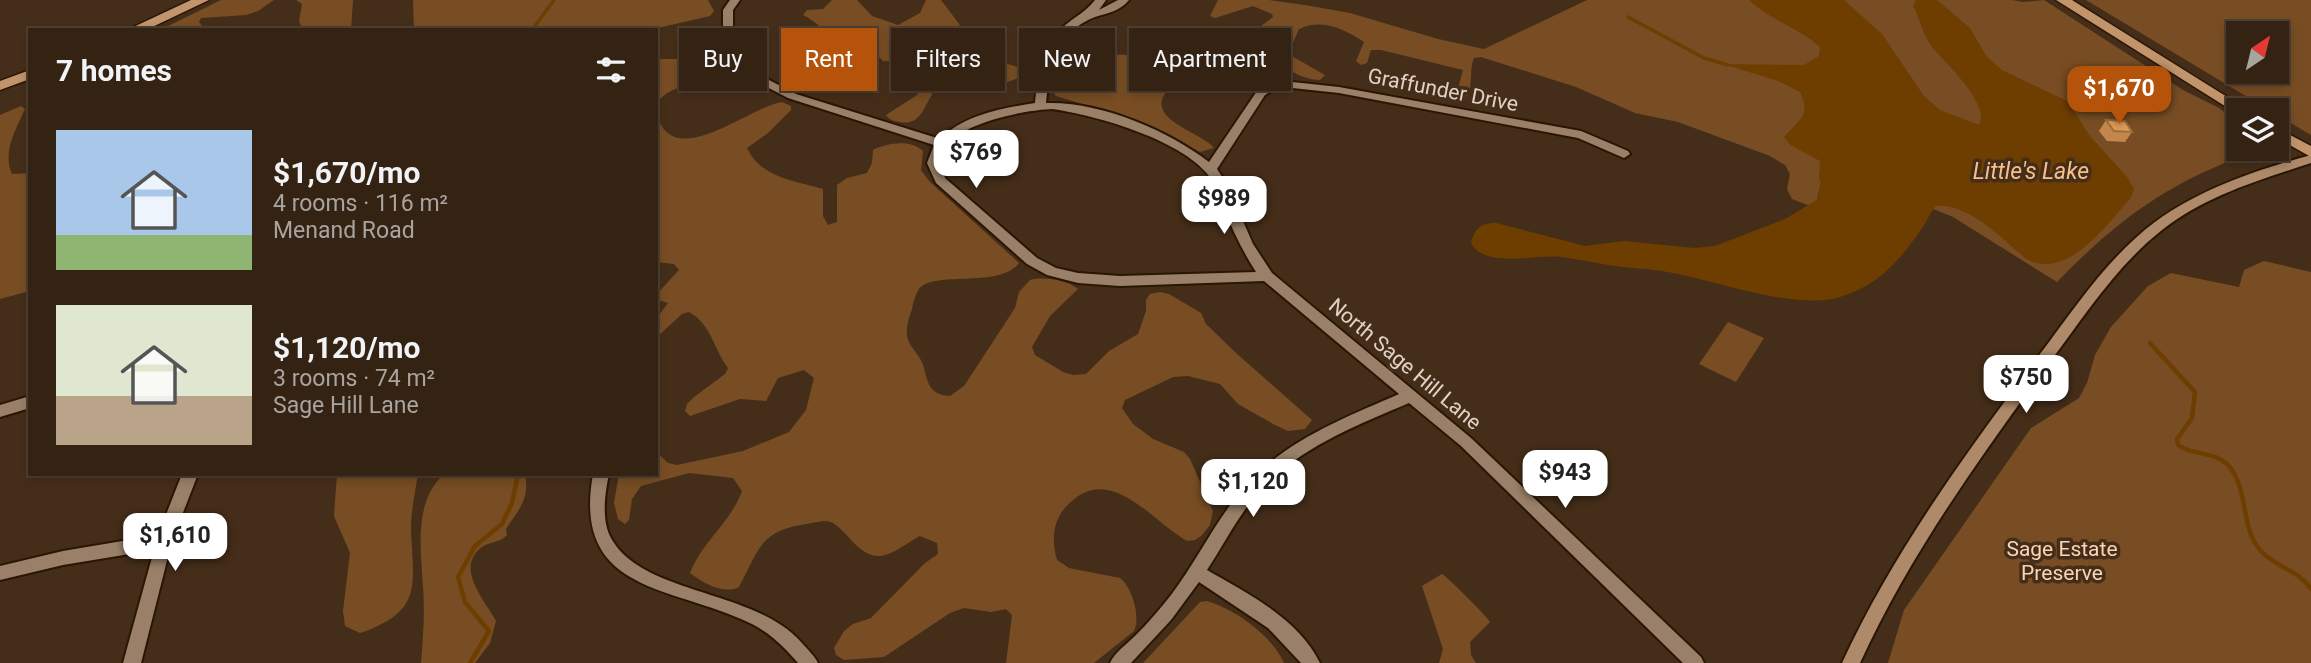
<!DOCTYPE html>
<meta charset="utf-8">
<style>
:root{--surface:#342213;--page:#3f2f21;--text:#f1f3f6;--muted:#a9a4a0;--line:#4e3f33;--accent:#b45309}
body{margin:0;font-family:Roboto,sans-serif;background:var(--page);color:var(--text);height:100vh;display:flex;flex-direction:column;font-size:26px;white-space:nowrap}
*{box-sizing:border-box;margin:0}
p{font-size:23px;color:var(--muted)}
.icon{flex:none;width:38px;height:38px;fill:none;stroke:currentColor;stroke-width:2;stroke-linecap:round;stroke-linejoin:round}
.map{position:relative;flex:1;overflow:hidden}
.details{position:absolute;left:28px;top:28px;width:630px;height:448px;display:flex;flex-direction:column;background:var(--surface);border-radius:0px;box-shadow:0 4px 10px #0003,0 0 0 2px var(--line)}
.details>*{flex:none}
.hud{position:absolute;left:679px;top:28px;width:665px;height:63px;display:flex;gap:14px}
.needle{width:46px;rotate:35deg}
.tools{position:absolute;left:2226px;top:21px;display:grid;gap:14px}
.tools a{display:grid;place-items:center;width:63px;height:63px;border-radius:0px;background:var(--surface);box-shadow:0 4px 10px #0003,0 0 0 2px var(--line);font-size:35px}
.price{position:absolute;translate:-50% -60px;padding:0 16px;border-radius:14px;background:#fff;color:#222;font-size:23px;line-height:46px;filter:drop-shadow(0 2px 4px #0008)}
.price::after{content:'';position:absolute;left:50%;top:42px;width:21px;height:16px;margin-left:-10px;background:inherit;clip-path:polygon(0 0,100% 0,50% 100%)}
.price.current{background:var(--accent);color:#fff}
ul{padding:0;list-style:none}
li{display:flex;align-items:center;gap:21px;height:175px;padding:0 28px}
li span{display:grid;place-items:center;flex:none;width:196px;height:140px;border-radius:0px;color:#555}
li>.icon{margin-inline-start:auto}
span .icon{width:84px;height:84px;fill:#fffc;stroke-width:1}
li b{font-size:30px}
h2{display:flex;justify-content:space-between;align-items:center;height:84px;padding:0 28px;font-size:30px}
.pill{padding:0 24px;border-radius:0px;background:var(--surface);box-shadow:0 4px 10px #0003,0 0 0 2px var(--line);font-size:24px;line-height:63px}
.pill.current{background:var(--accent);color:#fff}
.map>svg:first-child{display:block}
.green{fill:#784d23;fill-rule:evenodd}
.water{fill:#6e3e00}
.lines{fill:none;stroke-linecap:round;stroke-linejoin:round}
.stream-far1{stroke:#6e3e00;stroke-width:3.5}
.stream{stroke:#6e3e00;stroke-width:4.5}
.minor-casing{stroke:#2a1602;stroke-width:4}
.secondary-casing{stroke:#2a1602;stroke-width:4}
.primary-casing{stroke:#2a1602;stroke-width:3}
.minor{fill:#9a8069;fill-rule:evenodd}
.secondary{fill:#ae8a6a;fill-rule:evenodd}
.primary{fill:#c1946b;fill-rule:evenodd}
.wall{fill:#c3874d}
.building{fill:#e39d5a;stroke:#9f6e3f;stroke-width:2}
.labels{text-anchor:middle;stroke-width:7;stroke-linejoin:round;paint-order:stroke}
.street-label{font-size:21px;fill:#e1d2c6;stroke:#452e19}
.park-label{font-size:21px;fill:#f9d5b5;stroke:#452e19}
.water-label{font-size:23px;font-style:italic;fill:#f5bf8e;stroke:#452e19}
</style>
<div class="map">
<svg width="2311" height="663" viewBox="0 0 2311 663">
<rect width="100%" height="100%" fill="#452e19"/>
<g class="green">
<path d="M 221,0 L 274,0 L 258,11 L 246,15 L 201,18 L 199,22 L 205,30 L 160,30 Z"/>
<path d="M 296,0 L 353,0 L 351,30 L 303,30 L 299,21 L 302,4 Z"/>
<path d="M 413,0 L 708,0 L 714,11 L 710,16 L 649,30 L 414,30 Z"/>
<path d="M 832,0 L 857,0 L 872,16 L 898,25 L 920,13 L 926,0 L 941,0 L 960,25 L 936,43 L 1035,72 L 1002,84 C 981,79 959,57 939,75 C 932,82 930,86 932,95 C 923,108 920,126 900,122 C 893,121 890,120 886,115 L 917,95 L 924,79 L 902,62 L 883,61 L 879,57 C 864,53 843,46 831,36 C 821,28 815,21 803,15 L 807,10 L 823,9 Z"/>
<path d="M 1218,0 L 1269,0 L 1305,5 L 1350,13 L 1438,39 L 1484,49 L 1587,0 L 2012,0 L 2023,2 L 2044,0 L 2183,90 L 2219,108 L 2238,123 L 2238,149 L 2264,149 C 2176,177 2121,216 2057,282 L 1953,217 L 1821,163 L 1819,178 L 1821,182 L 1817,200 L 1810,206 L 1792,199 L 1787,189 L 1790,174 L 1785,165 L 1770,156 L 1678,122 L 1635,113 L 1576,87 L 1481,57 L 1474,58 C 1469,69 1473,84 1468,96 L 1463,98 L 1457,92 L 1463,70 L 1381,50 L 1371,50 L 1367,63 L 1361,65 L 1356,61 L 1364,42 C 1344,29 1322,18 1299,29 L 1288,54 L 1325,75 L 1320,80 C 1296,80 1258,54 1257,29 L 1273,17 L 1272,14 L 1253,6 L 1215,18 L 1210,16 Z"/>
<path d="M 2086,0 L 2311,0 L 2311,135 L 2277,115 L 2277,110 L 2269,110 ZM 2238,33 L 2277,33 L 2277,72 L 2238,72 Z"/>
<path d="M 1064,42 C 1073,42 1076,49 1084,52 C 1100,59 1117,52 1132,56 L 1143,78 L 1151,81 L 1161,76 L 1165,63 L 1160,56 L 1170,45 L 1182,47 L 1192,56 L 1174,65 L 1170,75 L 1172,87 C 1170,90 1166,92 1164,95 C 1149,121 1205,134 1214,148 L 1200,152 L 1139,121 L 1056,96 L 1050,89 L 1054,82 L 1103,89 L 1116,83 L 1117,74 L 1108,64 L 1054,59 L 1059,46 Z"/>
<path d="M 730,49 L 739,67 L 738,72 C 717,85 669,79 656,105 L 656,59 L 677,59 L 708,50 Z"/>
<path d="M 782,102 L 791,106 L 791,110 L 768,133 L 747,148 C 761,178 795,181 823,189 L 823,216 L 828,225 L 837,222 L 837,185 L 847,178 L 867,173 L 872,163 L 873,150 C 888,143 910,139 923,151 L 921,170 L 930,182 L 1019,263 C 999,289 933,270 919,289 C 915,295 913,303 912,309 C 909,318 906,326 907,336 C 909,348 922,356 924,368 C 928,385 931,395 950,396 L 964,386 L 1015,308 L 1019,292 L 1030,280 C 1043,276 1067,280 1078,289 L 1050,316 L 1032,347 L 1035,355 L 1063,372 L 1073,375 L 1086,374 L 1109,351 L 1138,334 L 1146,311 L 1146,300 L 1150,294 L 1160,292 L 1169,294 L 1201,313 L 1206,324 L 1236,353 L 1312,420 L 1305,429 L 1288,431 L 1275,425 L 1238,404 L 1220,384 L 1188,376 L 1173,377 L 1125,400 L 1122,408 L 1133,424 L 1153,439 L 1184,452 L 1190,459 L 1213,511 L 1210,525 L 1202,535 L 1195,540 L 1187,541 C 1149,519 1107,458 1064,509 C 1052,524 1052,542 1057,560 L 1069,568 L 1120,578 C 1132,587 1141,617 1134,631 L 1094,663 L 1006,663 L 1012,615 L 1006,609 L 991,612 L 964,608 L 950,613 L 884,657 L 844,660 L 836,655 L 834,648 L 844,631 L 853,624 L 871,618 L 925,563 L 938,554 L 937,543 L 920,536 C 908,542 894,554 881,556 C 860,558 847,531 833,523 C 827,519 813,523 806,524 C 760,531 759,549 739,587 C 724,595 703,583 690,573 C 702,542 731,522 742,491 L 733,478 L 689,473 L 641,486 L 632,499 L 629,520 L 625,524 L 618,519 L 614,503 L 619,474 L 656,474 L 656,452 L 668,463 L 677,465 L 743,451 L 789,432 L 806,410 L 814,378 L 804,370 L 778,378 L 766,401 L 740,399 L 690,416 L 685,411 L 687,404 L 694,397 L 725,374 L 728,368 C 713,348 712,325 689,312 L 682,314 L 656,338 L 656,319 L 668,303 L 658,300 L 656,295 L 679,270 L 674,264 L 656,262 L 656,110 C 669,176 747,108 782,102 Z"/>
<path d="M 21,106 L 25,109 C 16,129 2,152 12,174 L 30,173 L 30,291 L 0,299 L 0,115 Z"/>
<path d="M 2264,261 L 2311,272 L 2311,663 L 1888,663 L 1904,610 L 2031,428 L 2079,398 L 2087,383 L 2095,355 L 2111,327 L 2148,286 L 2171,273 L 2239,287 L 2244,270 Z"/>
<path d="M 1728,322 L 1764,338 L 1736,382 L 1699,364 Z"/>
<path d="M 337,474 L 418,474 C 415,492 411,511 411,529 C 413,585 424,611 360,633 L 345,626 L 343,611 L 350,553 L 334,516 Z"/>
<path d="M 444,474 L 525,474 C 530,499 519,509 506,529 L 507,535 C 500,543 491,541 482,547 C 454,568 485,600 496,621 L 490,643 L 475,663 L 421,663 C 423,638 425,612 423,587 C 421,550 413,502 444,474 Z"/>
<path d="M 1442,574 C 1446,576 1486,615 1490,622 L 1470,642 L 1471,655 L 1476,663 L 1439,663 L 1443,649 L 1422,586 Z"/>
<path d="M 1207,601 C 1236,610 1271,635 1284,663 L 1143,663 L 1200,602 Z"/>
</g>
<path class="water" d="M 1749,0 L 1844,0 L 1882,34 L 1924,96 L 1940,110 L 1979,125 C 1991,104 1945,63 1932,47 C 1923,35 1920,19 1913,6 L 1916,0 L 1937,0 L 1970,28 L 1987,57 L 2002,70 L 2067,101 L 2090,136 L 2128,178 L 2134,189 L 2131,198 C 2106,225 2066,283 2025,258 C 2002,239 1969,203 1936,206 C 1929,213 1928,221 1922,228 C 1901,259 1880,284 1843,296 C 1802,311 1725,284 1682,275 C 1663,270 1643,269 1624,267 C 1603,265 1581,259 1561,257 C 1536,254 1485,269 1471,243 C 1475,228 1481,223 1496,223 L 1585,246 L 1624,241 L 1694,248 L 1715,246 L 1785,219 L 1817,200 L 1821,182 L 1819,179 L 1820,161 L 1790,145 L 1784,137 C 1797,121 1812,117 1800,92 L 1778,81 L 1723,64 L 1804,65 L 1819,56 L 1820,47 C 1799,28 1770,20 1749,0 Z"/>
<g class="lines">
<g class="stream-far1">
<path d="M 1628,17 L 1704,58 L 1728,65"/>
<path d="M 532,30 L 554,0"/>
</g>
<g class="stream">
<path d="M 2150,343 L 2195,392 L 2192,418 L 2177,439 L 2178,445 C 2193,456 2215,451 2228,465 C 2249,488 2240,527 2260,550 C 2274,567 2298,569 2311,589"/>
<path d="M 470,663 L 489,631 L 465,602 L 458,577 L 475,546 L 502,524 L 512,503 L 518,474"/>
</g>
<g class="minor-casing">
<g id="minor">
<path d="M 730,0 L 740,0 L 733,10 L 733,28 L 743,49 L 769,80 L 796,94 L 940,139 C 964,115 1002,108 1035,103 C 1038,76 1040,46 1062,28 C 1075,16 1084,14 1095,0 L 1106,0 L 1099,10 L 1118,0 L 1129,0 C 1120,11 1108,13 1095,17 C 1056,32 1050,65 1046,103 C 1099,101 1168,130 1209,162 L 1257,91 L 1268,84 L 1283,81 L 1339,87 L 1581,131 L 1628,151 L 1630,154 L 1624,158 L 1578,138 L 1339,93 L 1283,87 L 1275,89 L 1265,95 L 1217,169 L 1227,184 L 1253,244 L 1272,273 L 1471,438 L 1701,657 L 1704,663 L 1683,663 L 1461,446 L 1409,403 C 1355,426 1298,448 1258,493 C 1238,516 1224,544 1207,570 C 1247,593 1299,619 1320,663 L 1301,663 L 1268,628 L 1199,582 L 1171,620 L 1131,663 L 1110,663 C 1115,652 1127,644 1136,635 C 1148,623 1160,609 1171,595 C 1196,562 1214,524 1240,492 C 1281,442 1342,419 1399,394 L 1264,281 L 1120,286 L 1078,283 L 1047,275 L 1027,264 L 936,183 L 927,163 L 934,145 L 788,98 L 761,84 L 732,50 L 723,28 L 723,10 ZM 1052,109 C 1096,115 1187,141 1212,180 C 1218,188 1221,199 1224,209 C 1233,231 1243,252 1256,272 L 1120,276 L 1078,273 L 1056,268 L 1037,258 L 945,178 C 944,174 940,167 940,163 C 939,125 1025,110 1052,109 Z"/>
<path d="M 30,396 L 30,408 L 0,417 L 0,405 Z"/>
<path d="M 182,474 L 198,474 L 172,541 L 141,663 L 123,663 L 154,550 L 63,565 L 0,580 L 0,566 L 63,551 L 158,535 Z"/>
<path d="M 593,474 L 609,474 C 605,493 601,520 611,538 C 642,595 754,589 801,642 C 807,649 814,655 818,663 L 798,663 C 785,648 772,635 754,625 C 676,585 571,596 593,474 Z"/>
</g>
</g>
<g class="secondary-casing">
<path id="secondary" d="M 2311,155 L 2311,163 C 2259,180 2205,196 2162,230 C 2116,266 2084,317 2049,363 C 1979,459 1910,554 1860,663 L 1842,663 C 1894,551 1966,453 2040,354 C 2075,308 2108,257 2155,222 C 2200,189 2257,170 2311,155 Z"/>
</g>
<g class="primary-casing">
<g id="primary">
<path d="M 191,0 L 209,0 L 146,30 L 127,30 Z"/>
<path d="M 2056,0 L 2072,0 L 2248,110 L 2238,110 L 2238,114 L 2236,113 Z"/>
<path d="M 30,70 L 30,79 L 0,90 L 0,81 Z"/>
<path d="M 2277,128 L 2311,146 L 2311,157 L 2277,138 Z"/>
</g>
</g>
<use href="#minor" class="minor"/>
<use href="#secondary" class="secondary"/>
<use href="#primary" class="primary"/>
</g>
<path class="wall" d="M 2106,120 L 2132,132 L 2125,142 L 2107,141 L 2099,131 Z"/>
<path class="building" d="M 2106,120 L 2125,121 L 2132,132 L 2114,131 Z"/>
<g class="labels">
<g class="street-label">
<text transform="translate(1443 90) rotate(11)" y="7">Graffunder Drive</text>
<text transform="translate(1405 364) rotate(40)" y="7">North Sage Hill Lane</text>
</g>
<g class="park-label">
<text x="2062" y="556">Sage Estate<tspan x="2062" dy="24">Preserve</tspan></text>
</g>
<g class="water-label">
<text x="2031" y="179">Little's Lake</text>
</g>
</g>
</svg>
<div class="tools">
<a><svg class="needle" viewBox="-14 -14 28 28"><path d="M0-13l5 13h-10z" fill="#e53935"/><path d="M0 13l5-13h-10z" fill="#a9a4a0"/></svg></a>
<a><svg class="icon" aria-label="layers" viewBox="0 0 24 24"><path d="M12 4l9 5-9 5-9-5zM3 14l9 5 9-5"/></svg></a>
</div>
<b class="price current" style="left:2119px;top:126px">$1,670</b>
<b class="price" style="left:976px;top:190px">$769</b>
<b class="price" style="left:1224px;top:236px">$989</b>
<b class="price" style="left:2026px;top:415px">$750</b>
<b class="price" style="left:1565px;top:510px">$943</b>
<b class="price" style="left:1253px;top:519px">$1,120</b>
<b class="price" style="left:175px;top:573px">$1,610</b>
<div class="hud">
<a class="pill">Buy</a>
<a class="pill current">Rent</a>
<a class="pill">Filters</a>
<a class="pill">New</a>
<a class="pill">Apartment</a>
</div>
<section class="details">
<h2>7 homes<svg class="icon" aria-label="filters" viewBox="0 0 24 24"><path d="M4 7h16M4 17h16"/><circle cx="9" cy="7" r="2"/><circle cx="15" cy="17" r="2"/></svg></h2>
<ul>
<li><span style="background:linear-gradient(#a9c7e8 75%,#8fb573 0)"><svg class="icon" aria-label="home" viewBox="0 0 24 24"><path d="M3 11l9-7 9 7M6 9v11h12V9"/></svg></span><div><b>$1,670/mo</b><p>4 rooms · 116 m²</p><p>Menand Road</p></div></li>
<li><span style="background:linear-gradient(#dfe7d0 65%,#b9a48a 0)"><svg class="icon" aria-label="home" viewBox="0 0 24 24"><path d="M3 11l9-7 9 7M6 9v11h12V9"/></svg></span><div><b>$1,120/mo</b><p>3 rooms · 74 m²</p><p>Sage Hill Lane</p></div></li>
</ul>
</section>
</div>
